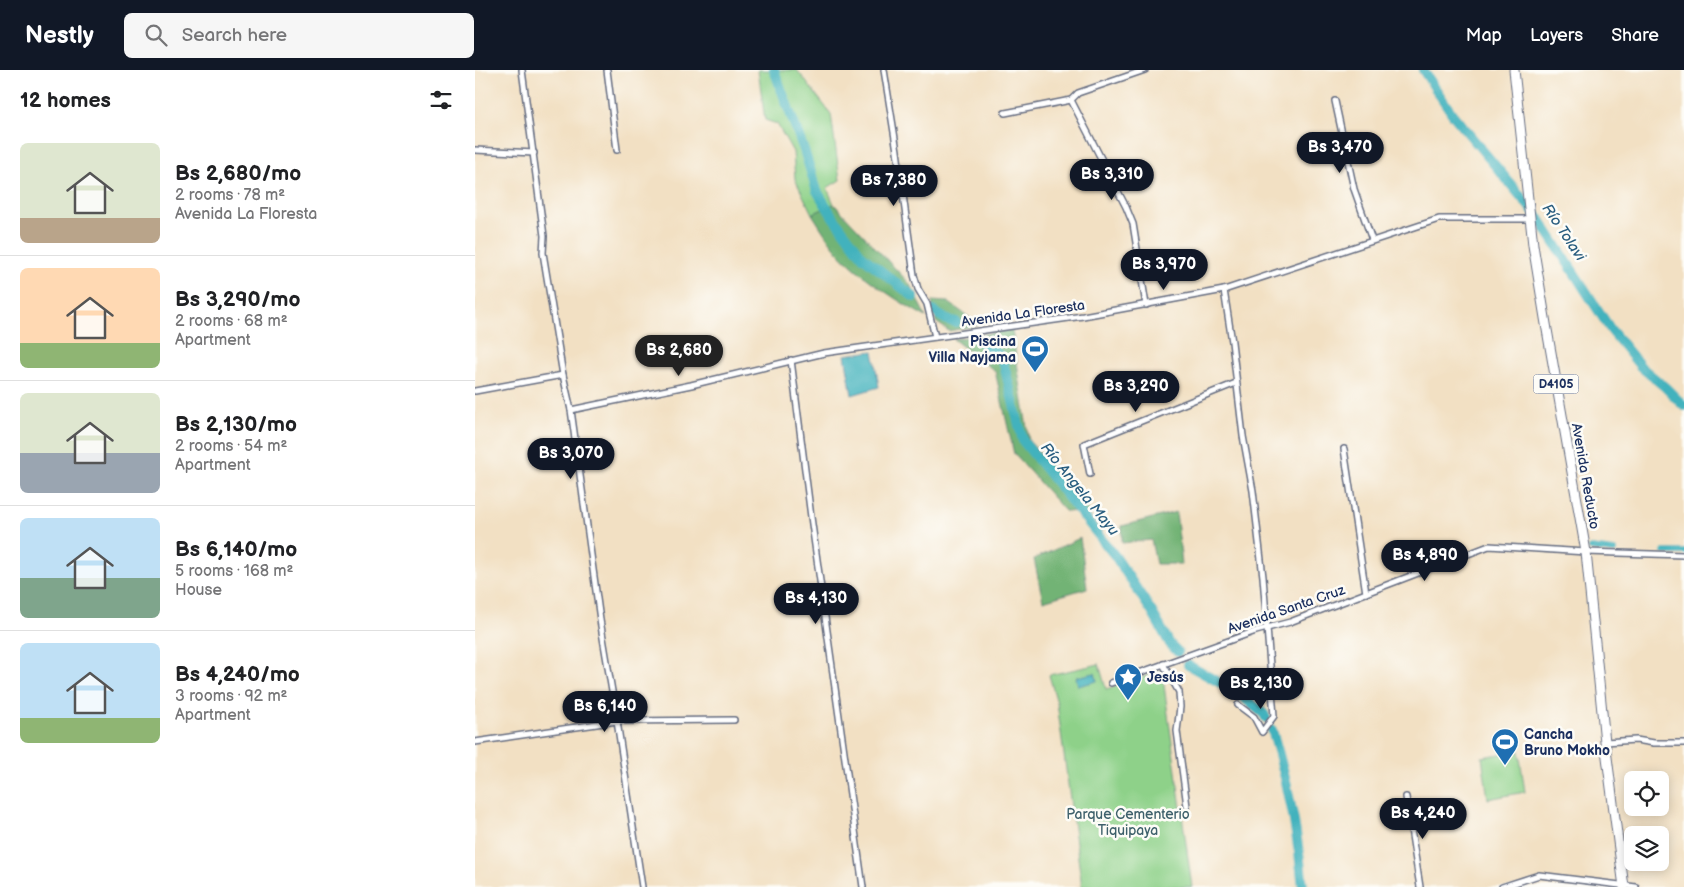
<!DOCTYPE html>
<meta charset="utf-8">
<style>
:root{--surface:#fff;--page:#f6f6f6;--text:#202124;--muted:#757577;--line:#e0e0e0;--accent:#111827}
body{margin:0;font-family:"Balsamiq Sans",sans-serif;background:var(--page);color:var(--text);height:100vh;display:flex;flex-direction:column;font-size:19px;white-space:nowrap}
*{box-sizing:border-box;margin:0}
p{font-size:16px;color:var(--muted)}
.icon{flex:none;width:28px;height:28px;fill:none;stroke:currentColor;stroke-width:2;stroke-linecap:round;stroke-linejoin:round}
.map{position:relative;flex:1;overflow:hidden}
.details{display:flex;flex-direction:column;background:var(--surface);width:475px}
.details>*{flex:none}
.fabs{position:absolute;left:1149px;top:701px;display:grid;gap:10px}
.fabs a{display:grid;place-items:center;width:45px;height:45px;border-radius:8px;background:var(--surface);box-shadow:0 2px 12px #0003;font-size:25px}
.price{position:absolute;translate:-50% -42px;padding:0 11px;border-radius:18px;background:var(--accent);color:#fff;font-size:16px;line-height:32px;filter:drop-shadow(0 1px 2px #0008)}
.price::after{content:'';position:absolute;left:50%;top:30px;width:15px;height:11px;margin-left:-8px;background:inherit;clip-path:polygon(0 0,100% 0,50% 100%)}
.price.current{background:#222;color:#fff}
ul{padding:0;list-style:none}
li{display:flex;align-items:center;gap:15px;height:125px;padding:0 20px}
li+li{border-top:1px solid var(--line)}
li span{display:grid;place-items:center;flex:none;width:140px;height:100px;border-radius:8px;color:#555}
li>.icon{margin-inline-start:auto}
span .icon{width:60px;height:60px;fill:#fffc;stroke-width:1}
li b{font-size:21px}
h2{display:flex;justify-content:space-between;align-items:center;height:60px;padding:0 20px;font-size:21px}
header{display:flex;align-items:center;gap:30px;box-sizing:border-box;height:70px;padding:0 25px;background:var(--accent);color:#fff}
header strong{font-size:24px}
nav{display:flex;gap:28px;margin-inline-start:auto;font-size:18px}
.search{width:350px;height:45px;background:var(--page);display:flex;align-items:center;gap:12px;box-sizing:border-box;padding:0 18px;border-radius:8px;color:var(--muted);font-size:19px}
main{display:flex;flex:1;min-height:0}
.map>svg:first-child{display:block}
.green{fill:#8ed189;stroke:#548074}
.forest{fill:#72b375;stroke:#46716a}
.water{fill:#42b2bd;stroke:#2e708e}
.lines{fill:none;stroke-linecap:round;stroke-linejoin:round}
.canal{stroke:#42b2bd;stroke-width:6}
.river{stroke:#42b2bd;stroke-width:10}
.minor-casing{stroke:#666d81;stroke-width:8}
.primary-casing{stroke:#666d81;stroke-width:11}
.minor{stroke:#fff;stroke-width:5}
.primary{stroke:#fff;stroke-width:9}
.labels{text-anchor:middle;stroke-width:5;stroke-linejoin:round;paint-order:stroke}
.shield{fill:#fdfcf7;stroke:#5f6c8c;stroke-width:1}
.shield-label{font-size:12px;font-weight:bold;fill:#1b2f5e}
.street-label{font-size:14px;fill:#1b2f5e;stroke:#fdfcf7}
.poi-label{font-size:14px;font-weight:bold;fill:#1b2f5e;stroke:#fdfcf7;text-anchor:start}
.park-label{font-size:14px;fill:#3e606b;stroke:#fdfcf7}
.water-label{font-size:15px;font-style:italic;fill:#295d7f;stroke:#fdfcf7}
</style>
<header>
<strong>Nestly</strong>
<div class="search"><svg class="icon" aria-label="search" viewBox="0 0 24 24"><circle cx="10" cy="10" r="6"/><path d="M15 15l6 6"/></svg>Search here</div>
<nav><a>Map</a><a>Layers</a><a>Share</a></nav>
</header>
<main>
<section class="details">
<h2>12 homes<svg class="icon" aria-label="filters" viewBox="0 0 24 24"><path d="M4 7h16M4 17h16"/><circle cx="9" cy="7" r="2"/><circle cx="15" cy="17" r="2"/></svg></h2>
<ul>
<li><span style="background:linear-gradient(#dfe7d0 75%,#b9a48a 0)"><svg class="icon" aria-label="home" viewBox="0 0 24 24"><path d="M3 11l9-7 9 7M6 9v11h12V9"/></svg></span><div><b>Bs 2,680/mo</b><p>2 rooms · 78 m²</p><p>Avenida La Floresta</p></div></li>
<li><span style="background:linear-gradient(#ffd9b3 75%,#8fb573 0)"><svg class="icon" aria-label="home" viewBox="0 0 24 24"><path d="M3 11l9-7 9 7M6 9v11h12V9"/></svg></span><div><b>Bs 3,290/mo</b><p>2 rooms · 68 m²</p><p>Apartment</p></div></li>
<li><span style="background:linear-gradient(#dfe7d0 60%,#9aa5b1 0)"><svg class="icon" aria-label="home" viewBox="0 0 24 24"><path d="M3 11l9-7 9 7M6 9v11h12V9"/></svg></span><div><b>Bs 2,130/mo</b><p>2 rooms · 54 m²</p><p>Apartment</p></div></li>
<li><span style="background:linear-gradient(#bfe0f5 60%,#7fa58c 0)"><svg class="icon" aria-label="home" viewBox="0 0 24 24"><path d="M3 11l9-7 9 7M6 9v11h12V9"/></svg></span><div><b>Bs 6,140/mo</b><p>5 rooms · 168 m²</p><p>House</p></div></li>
<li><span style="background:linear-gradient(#bfe0f5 75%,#8fb573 0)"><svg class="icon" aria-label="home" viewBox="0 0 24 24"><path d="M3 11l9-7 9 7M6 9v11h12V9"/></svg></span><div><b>Bs 4,240/mo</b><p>3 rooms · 92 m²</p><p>Apartment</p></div></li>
</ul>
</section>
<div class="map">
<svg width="1209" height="817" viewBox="0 0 1209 817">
<rect width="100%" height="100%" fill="#fdfcf7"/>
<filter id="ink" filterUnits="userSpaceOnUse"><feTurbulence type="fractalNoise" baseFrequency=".02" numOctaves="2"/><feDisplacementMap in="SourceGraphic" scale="10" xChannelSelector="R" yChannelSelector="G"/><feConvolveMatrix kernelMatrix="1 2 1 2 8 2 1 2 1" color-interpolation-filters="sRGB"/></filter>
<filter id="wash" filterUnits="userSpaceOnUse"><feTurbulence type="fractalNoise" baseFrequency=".0096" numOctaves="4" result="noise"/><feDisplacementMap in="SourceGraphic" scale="20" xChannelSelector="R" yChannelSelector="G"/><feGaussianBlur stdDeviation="1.12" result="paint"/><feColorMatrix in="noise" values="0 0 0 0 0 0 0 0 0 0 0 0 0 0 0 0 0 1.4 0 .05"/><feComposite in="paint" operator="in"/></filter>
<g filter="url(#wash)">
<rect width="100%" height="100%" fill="#f2e0c3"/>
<g class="green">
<path d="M 283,0 L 322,0 L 356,44 L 365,110 L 352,118 L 359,134 L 337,144 L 320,109 L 318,82 L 302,54 L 290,50 Z"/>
<path d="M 624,594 L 631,619 L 687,601 L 717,817 L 607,817 L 582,633 L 574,605 Z"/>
<path d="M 1044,681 L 1050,722 L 1013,729 L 1007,687 Z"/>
</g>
<g class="forest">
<path d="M 359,134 L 434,213 L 451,247 C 424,232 397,214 374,193 C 359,180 348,161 337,144 Z"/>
<path d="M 457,231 L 473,232 L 505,255 L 474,261 L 461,252 Z"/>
<path d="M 537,260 L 554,371 L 604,428 L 615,443 L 590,441 L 539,384 L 520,301 L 478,269 Z"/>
<path d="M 701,442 L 707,494 L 681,494 L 676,470 L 647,473 L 647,456 Z"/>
<path d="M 605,468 L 612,518 L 568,531 L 559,489 Z"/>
</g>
<g class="water">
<path d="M 398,281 L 404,317 L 377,325 L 370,285 Z"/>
<path d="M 620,603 L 622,611 L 603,616 L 601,607 Z"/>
</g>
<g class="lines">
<g class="canal">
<path d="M 1116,478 L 1139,481"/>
<path d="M 1189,482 L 1209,482"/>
</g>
<g class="river">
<path d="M 299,0 L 329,80 L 342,121 L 358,147 L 388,187 L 439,227"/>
<path d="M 948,0 L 978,45 L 1063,147 L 1136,260 L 1166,297 L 1190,317 L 1209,336"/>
<path d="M 458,241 L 472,250 L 481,252"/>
<path d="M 502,269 L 527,287 L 548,371 L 640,486 L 677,542 L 695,574 L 703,582"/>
<path d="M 713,595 L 763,623 L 789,644 L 791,648"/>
<path d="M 797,660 C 813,712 823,763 828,817"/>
</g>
</g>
</g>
<g filter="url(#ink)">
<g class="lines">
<g class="minor-casing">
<g id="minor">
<path d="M 47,0 L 69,166 L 68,183 L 88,305 L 96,340 L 125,550 L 142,651 L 167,817"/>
<path d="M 132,0 L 142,80"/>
<path d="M 409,0 L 422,81 L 439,205 L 443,219 L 452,234 L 460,267"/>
<path d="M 596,30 L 651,137 L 658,154 L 671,235"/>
<path d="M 860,31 L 879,119 L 897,170"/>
<path d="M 530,43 L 596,30 L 603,23 L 670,0"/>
<path d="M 0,80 L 59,83"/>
<path d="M 749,220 L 757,272 L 768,366 L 778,421 L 788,507 L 799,646 L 787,662 L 779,647 L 763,635"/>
<path d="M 316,290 L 336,447 L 388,817"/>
<path d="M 0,321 L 88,305"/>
<path d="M 96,340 L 216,315 L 349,283 L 608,246 L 749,220 L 964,149 L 1056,149"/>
<path d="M 869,379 L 891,523"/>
<path d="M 615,404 L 609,374 L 761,313"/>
<path d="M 688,594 L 704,622 L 705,637 L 702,661 L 712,736"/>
<path d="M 636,613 L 781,561 L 815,552 L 1014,476 L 1111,482 L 1209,485"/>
<path d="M 0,672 L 142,651 L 259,650"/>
<path d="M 1130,672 L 1161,670 L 1179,673 L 1209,673"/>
<path d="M 931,727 L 945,817"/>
<path d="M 1027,817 L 1064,805 L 1161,817"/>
</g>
</g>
<g class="primary-casing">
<path id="primary" d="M 1039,0 L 1058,175 L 1071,254 L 1111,482 L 1130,672 L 1149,817"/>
</g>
<use href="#minor" class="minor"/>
<use href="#primary" class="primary"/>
</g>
</g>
<defs>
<g id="stadium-pin" transform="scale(1.4375)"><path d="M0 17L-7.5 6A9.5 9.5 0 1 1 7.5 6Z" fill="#1f6fb2" stroke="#fdfcf7"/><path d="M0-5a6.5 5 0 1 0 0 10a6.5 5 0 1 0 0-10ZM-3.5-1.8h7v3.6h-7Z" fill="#fff"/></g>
<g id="sight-pin" transform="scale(1.4375)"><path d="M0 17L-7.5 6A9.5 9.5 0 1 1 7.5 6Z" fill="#1f6fb2" stroke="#fdfcf7"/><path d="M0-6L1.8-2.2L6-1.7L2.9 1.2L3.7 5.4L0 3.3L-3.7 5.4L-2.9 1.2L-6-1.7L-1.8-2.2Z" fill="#fff"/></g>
</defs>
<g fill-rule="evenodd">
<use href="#stadium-pin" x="560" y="279"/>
<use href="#sight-pin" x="653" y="607"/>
<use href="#stadium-pin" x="1030" y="672"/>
</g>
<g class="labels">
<rect class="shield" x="1058.5" y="304.5" width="45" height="19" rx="4"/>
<g class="shield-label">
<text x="1081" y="318">D4105</text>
</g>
<g class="street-label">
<text transform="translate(548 243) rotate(-8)" y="5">Avenida La Floresta</text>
<text transform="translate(1111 406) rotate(80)" y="5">Avenida Reducto</text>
<text transform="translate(811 539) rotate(-19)" y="5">Avenida Santa Cruz</text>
</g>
<g class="poi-label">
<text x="541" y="276" text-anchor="end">Piscina<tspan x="541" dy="16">Villa Nayjama</tspan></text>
<text x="672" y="612">Jesús</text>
<text x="1049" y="669">Cancha<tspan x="1049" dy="16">Bruno Mokho</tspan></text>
</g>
<g class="park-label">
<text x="653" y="749">Parque Cementerio<tspan x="653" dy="16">Tiquipaya</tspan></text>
</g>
<g class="water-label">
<text transform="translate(1089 162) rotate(56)" y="5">Río Tolavi</text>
<text transform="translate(605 419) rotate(51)" y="5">Río Angela Mayu</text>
</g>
</g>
</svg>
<div class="fabs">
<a><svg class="icon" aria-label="locate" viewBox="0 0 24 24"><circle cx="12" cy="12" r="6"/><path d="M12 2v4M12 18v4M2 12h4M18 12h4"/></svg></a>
<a><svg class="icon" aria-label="layers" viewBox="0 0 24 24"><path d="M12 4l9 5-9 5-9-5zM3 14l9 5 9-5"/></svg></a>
</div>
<b class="price" style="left:865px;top:104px">Bs 3,470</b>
<b class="price" style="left:637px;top:131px">Bs 3,310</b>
<b class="price" style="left:419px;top:137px">Bs 7,380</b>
<b class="price" style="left:689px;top:221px">Bs 3,970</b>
<b class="price current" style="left:204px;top:307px">Bs 2,680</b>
<b class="price" style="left:661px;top:343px">Bs 3,290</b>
<b class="price" style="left:96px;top:410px">Bs 3,070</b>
<b class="price" style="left:950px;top:512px">Bs 4,890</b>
<b class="price" style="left:341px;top:555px">Bs 4,130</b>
<b class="price" style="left:786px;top:640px">Bs 2,130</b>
<b class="price" style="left:130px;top:663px">Bs 6,140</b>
<b class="price" style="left:948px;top:770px">Bs 4,240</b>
</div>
</main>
